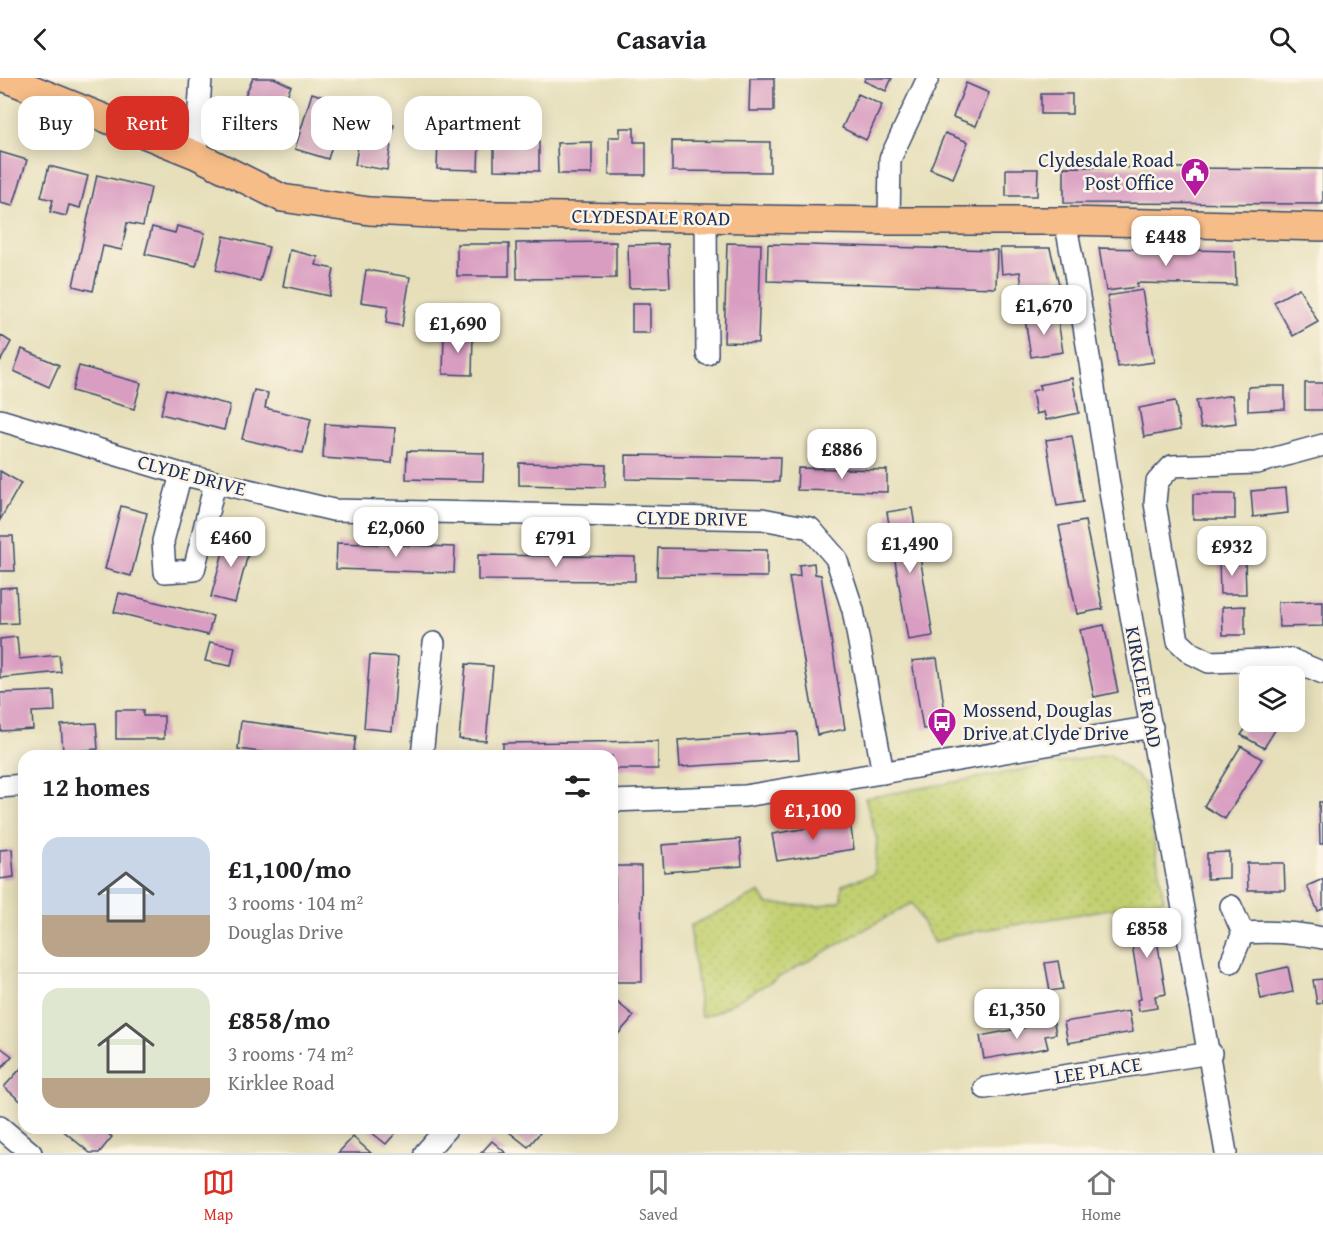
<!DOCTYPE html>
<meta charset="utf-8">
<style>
:root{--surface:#fff;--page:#f2f2f2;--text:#202124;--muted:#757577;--line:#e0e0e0;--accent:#d93025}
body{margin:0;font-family:"Gentium Book Plus",serif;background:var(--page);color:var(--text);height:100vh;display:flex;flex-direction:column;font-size:22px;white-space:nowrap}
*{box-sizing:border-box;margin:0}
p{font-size:20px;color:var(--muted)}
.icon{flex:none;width:33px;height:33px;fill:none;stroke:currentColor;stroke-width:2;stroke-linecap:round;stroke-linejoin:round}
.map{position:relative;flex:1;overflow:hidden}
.panel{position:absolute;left:18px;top:672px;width:600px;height:384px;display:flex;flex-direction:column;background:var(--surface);border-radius:18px;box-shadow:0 3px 15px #0003}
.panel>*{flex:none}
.banner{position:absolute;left:18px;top:18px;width:600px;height:54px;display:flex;gap:12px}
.fabs{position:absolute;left:1239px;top:588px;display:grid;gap:12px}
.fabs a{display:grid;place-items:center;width:66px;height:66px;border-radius:12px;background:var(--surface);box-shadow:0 3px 15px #0003;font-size:30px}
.price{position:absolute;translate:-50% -51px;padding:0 14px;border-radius:12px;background:#fff;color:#222;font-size:20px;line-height:39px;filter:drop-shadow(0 2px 3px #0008)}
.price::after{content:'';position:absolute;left:50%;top:36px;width:18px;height:14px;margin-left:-9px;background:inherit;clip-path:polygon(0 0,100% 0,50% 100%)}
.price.on{background:var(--accent);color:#fff}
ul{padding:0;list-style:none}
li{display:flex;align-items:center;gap:18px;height:150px;padding:0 24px}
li+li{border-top:2px solid var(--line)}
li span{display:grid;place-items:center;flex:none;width:168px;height:120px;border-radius:18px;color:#555}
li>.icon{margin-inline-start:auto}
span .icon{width:72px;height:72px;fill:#fffc;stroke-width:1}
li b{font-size:26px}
h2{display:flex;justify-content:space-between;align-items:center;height:72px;padding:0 24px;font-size:26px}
.tag{padding:0 21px;border-radius:18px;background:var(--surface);box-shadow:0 3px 15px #0003;font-size:21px;line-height:54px}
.tag.on{background:var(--accent);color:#fff}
header{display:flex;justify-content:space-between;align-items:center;height:78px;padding:0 24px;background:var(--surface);font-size:27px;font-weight:700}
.menu{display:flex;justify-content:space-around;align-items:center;height:84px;border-top:2px solid var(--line);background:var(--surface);font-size:16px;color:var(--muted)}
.menu a{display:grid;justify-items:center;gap:3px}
.menu .on{color:var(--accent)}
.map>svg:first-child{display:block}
.grass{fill:url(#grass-dots);stroke:#6f8068;stroke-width:1.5}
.building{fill:#d99dc1}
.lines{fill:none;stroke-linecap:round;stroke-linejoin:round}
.minor-casing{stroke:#39496c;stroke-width:24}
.major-casing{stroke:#39496c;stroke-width:30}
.minor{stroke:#fff;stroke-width:21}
.major{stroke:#f7bd88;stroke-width:27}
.labels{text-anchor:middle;stroke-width:5;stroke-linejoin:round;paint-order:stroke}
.poi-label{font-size:20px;fill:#1b2f5e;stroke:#fcf5e5;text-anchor:end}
.street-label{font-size:20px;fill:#1b2f5e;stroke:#fcf5e5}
</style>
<header><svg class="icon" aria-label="back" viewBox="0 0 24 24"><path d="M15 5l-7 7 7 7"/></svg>Casavia<svg class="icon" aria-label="search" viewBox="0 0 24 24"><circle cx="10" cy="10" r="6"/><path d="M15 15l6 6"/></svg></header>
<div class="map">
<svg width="1323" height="1075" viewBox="0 0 1323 1075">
<defs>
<pattern id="grass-dots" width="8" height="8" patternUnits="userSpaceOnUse" patternTransform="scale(1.5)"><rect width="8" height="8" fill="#c3d071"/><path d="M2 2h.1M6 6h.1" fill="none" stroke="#a7b364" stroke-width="1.8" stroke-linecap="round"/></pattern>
</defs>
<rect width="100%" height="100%" fill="#fcf5e5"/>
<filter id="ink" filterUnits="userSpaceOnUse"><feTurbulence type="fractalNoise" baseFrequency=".0167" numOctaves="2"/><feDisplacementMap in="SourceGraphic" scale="12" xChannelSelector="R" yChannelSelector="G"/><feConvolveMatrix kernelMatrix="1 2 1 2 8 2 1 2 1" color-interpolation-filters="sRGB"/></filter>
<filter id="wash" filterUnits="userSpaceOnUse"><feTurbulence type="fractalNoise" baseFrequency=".008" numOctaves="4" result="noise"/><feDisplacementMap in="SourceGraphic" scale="24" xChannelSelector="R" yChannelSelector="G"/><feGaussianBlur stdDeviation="1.35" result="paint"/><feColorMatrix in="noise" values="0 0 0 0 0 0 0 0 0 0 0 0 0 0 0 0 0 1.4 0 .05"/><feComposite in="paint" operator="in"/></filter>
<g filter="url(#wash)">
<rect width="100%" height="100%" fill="#e6dfba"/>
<path class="grass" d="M 1110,676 L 1144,705 L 1164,822 L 954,857 L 934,865 L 912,825 L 715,935 L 701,939 L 690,848 L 760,814 L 767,826 L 819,828 L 841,823 L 842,807 L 874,796 L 877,762 L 865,720 Z"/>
<g id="blocks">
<g class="building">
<path d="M 253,0 L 274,0 L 291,8 L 286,20 L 294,24 L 277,63 L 233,44 Z"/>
<path d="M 750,0 L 774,0 L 774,33 L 749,33 Z"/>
<path d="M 865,0 L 892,0 L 886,13 L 864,3 Z"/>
<path d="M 966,5 L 989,15 L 976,48 L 953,39 Z"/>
<path d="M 312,15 L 336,23 L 328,48 L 337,51 L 328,81 L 295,71 Z"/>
<path d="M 858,16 L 882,27 L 866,62 L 842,50 Z"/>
<rect x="1041" y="16" width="31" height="20"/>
<path d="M 364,32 L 386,35 L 384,45 L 394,47 L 387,92 L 355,87 Z"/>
<path d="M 620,50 L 634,50 L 634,64 L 646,64 L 646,97 L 609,97 L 609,59 L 620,59 Z"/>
<path d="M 945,55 L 968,64 L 953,100 L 930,91 Z"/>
<path d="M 438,62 L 479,63 L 478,92 L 437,91 Z"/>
<path d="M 494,63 L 539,63 L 539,93 L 494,92 Z"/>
<path d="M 672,63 L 770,64 L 770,94 L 672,93 Z"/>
<path d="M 592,64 L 592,96 L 558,96 L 557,65 Z"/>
<path d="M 0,74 L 27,82 L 13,128 L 0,125 Z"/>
<path d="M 49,88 L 88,98 L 80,130 L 69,127 L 66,138 L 50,134 L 53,122 L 41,119 Z"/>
<path d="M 1064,89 L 1323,91 L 1323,126 L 1064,125 Z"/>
<path d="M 1006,91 L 1038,91 L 1037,118 L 1006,118 Z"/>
<path d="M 97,97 L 151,110 L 143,148 L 127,145 L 122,172 L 103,168 L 93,213 L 73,208 Z"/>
<path d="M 177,148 L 205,155 L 196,188 L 145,176 L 152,149 L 175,155 Z"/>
<path d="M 224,158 L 269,169 L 260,203 L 216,192 Z"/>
<path d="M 616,164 L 616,200 L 517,201 L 516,165 Z"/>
<path d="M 727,165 L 761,166 L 758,265 L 724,264 Z"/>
<rect x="457" y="166" width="52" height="32"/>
<path d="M 668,166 L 670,209 L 629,210 L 628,167 Z"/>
<path d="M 768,166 L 997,172 L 996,210 L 767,203 Z"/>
<path d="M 1000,170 L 1050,170 L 1059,206 L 1022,209 L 1020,194 L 1002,196 Z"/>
<path d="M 1099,170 L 1235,173 L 1236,207 L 1137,205 L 1137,209 L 1106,213 Z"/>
<path d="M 290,172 L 318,179 L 316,187 L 334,191 L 329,218 L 283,208 Z"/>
<path d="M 366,192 L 410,199 L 402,248 L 386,245 L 388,228 L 361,224 Z"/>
<path d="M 1299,210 L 1318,244 L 1293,258 L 1274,224 Z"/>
<path d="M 1142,212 L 1154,284 L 1118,289 L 1107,218 Z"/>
<rect x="632" y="226" width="18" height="29"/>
<path d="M 1057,236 L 1063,274 L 1031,279 L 1025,241 Z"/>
<path d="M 444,256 L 473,257 L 472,297 L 443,296 Z"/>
<path d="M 0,257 L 11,264 L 0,284 Z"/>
<path d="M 22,271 L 59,287 L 49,309 L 14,293 Z"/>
<path d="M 79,288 L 141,305 L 134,331 L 72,313 Z"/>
<path d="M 1072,300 L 1079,335 L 1046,342 L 1044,334 L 1036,336 L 1032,313 L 1040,311 L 1039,307 Z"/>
<rect x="1305" y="305" width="18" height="27"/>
<path d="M 1267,308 L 1285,308 L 1285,331 L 1248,333 L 1248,309 Z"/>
<path d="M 167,311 L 230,327 L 224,352 L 161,336 Z"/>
<path d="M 254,312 L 268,315 L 265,330 L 311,341 L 303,375 L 242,361 Z"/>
<path d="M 1232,317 L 1236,345 L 1201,350 L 1196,323 Z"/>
<path d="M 1175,323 L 1180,352 L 1144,359 L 1139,330 Z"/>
<path d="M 325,346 L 395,350 L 392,385 L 323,380 Z"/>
<path d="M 1072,358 L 1083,424 L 1057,428 L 1046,362 Z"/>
<path d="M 407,373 L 484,375 L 483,403 L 406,401 Z"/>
<path d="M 626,377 L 780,379 L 779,404 L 626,401 Z"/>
<path d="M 519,385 L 606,387 L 605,409 L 519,407 Z"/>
<path d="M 798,390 L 887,392 L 887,414 L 797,412 Z"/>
<path d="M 0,393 L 21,405 L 0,442 Z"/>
<path d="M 1286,410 L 1288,435 L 1253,439 L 1251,413 Z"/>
<rect x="1193" y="416" width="42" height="25"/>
<path d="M 121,428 L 147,435 L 131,498 L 105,491 Z"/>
<path d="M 912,430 L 933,558 L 908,562 L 887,434 Z"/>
<path d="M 1085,443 L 1103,531 L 1077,536 L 1059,448 Z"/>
<path d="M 228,455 L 252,461 L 235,525 L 211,519 Z"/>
<path d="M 0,458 L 13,458 L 15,493 L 0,493 Z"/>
<path d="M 337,465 L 455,469 L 454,495 L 336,491 Z"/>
<path d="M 658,470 L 767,472 L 767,499 L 657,498 Z"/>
<path d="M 478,477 L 635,479 L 635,503 L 478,502 Z"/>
<path d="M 1219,481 L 1245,481 L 1246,516 L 1220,516 Z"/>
<path d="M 814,485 L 815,496 L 821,497 L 845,651 L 817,657 L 789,499 L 800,498 L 799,487 Z"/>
<path d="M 16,509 L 18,545 L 0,546 L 0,510 Z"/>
<path d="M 119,515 L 213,538 L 208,557 L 114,534 Z"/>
<path d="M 1323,523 L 1323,548 L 1279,549 L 1278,524 Z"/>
<path d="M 1245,528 L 1245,557 L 1223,557 L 1222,529 Z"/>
<path d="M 1104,547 L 1118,614 L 1094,619 L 1080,552 Z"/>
<path d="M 17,559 L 19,581 L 59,577 L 61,594 L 0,600 L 0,561 Z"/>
<path d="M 210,564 L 235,569 L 231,588 L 205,583 Z"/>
<path d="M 370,577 L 398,579 L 392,653 L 364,650 Z"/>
<path d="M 937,580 L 947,648 L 923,651 L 912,583 Z"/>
<path d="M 466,586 L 493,588 L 486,663 L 459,661 Z"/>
<path d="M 54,613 L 55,633 L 32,634 L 33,651 L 1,653 L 0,615 Z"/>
<path d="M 116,632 L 143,632 L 143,638 L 164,638 L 164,661 L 116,661 Z"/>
<path d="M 241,643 L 356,658 L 353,678 L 291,678 L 238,671 Z"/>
<path d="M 1250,644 L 1280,644 L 1264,670 L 1241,657 Z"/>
<path d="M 96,645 L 98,671 L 63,674 L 61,647 Z"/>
<path d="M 797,654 L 799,681 L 680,689 L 678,662 Z"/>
<path d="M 658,663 L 658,691 L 612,691 L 612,678 L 503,678 L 503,665 Z"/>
<path d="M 1241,668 L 1262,681 L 1225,741 L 1204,728 Z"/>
<path d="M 1319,724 L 1323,724 L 1323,766 L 1320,766 Z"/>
<path d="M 850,743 L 854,771 L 777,783 L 772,756 Z"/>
<path d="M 740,761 L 742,788 L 664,794 L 662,767 Z"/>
<path d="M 12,771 L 14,799 L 0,801 L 0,772 Z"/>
<path d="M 1229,774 L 1229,800 L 1207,801 L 1207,775 Z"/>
<path d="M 1247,785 L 1284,785 L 1285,812 L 1248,812 Z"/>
<path d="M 615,788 L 641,788 L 642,904 L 616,904 Z"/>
<path d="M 1323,801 L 1323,831 L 1318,833 L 1307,808 Z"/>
<path d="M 1152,832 L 1166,916 L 1155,918 L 1157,930 L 1139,933 L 1137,922 L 1141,921 L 1127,836 Z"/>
<path d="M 1058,883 L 1063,911 L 1050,913 L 1045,885 Z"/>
<path d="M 1288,889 L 1293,914 L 1261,921 L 1256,896 Z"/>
<path d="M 1323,901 L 1323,925 L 1317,926 L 1313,902 Z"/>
<path d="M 612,920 L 634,938 L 612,963 Z"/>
<path d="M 1129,933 L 1133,954 L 1068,965 L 1064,944 Z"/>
<path d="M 1053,940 L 1056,956 L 1045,958 L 1048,970 L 984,981 L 980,958 L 1044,946 L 1043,942 Z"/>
<path d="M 0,969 L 12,978 L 0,992 Z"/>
<path d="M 24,987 L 24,1026 L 4,1009 Z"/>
<path d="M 60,1050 L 100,1050 L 112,1059 L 99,1075 L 90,1075 Z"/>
<path d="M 366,1050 L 400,1050 L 386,1066 Z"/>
<path d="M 504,1050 L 544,1050 L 528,1069 Z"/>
<path d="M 353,1059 L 371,1075 L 338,1075 Z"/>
<path d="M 492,1063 L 506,1075 L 481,1075 Z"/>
</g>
</g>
</g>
<g filter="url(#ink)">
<use href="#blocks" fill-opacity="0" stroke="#39496c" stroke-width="1.5"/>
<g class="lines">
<g class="minor-casing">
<g id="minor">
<path d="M 196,77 L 201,0"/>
<path d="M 706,139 L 707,276"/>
<path d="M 889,143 L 890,81 L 928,0"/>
<path d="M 1065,143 C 1091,272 1106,402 1130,532 C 1162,713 1195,894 1226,1075"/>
<path d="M 0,342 L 181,396 L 333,432 L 762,441 L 810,450 L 836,480 L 853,532 L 883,695"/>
<path d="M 1323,367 L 1257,385 L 1172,388 L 1157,404 L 1155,425 L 1178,563 L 1191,575 L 1209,584 L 1290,581 L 1323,595"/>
<path d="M 181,396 L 163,463 L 165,494 L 194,492 L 215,405"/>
<path d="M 422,678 L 434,565"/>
<path d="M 0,709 L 24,707"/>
<path d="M 612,723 L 745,718 L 1152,649"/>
<path d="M 1231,828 L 1243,855 C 1272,853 1295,854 1323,860"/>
<path d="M 1231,884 L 1243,855"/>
<path d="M 985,1010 L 1211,975"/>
<path d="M 0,1049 L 31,1075"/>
<path d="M 425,1075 L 447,1050"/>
</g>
</g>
<g class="major-casing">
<path id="major" d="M 5,0 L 196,77 L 282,120 L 369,133 L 431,136 L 889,143 L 1065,143 L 1323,149"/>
</g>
<use href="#minor" class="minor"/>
<use href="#major" class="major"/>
</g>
</g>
<defs>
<g id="civic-pin" transform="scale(1.5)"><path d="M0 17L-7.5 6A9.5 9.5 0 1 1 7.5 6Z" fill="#b5179e" stroke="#fcf5e5"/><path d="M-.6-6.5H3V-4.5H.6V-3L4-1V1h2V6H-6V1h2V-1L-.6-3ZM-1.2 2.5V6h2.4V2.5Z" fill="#fff"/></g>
<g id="bus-pin" transform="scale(1.5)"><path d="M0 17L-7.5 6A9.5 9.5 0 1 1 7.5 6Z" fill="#b5179e" stroke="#fcf5e5"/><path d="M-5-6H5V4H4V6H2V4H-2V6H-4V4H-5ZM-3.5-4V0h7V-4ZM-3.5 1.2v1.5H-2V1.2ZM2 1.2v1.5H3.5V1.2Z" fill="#fff"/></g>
</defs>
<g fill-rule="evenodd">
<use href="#civic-pin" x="1195" y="94"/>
<use href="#bus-pin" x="942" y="644"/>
</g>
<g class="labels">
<g class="poi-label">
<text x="1174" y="89">Clydesdale Road<tspan x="1174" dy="23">Post Office</tspan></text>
<text x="963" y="639" text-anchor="start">Mossend, Douglas<tspan x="963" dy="23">Drive at Clyde Drive</tspan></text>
</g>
<g class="street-label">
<text transform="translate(651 139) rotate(1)" y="7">CLYDESDALE ROAD</text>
<text transform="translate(192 397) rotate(15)" y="7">CLYDE DRIVE</text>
<text transform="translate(692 440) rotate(1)" y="7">CLYDE DRIVE</text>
<text transform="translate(1144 609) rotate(79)" y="7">KIRKLEE ROAD</text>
<text transform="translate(1098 992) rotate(-9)" y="7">LEE PLACE</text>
</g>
</g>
</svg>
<div class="fabs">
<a><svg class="icon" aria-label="layers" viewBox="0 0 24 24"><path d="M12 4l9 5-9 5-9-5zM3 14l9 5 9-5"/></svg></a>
</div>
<b class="price" style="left:1166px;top:189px">£448</b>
<b class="price" style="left:1044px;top:258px">£1,670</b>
<b class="price" style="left:458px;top:276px">£1,690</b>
<b class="price" style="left:842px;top:402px">£886</b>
<b class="price" style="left:396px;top:480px">£2,060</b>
<b class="price" style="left:231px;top:490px">£460</b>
<b class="price" style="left:556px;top:490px">£791</b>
<b class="price" style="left:910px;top:496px">£1,490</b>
<b class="price" style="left:1232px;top:499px">£932</b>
<b class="price on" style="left:813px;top:763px">£1,100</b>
<b class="price" style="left:1147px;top:881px">£858</b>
<b class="price" style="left:1017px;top:962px">£1,350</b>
<div class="banner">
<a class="tag">Buy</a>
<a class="tag on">Rent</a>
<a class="tag">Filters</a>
<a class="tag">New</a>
<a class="tag">Apartment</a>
</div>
<section class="panel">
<h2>12 homes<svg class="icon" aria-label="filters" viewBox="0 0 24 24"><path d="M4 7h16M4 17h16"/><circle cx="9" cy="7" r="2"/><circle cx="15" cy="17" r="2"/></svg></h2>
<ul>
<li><span style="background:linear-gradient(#c9d6e8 65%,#b9a48a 0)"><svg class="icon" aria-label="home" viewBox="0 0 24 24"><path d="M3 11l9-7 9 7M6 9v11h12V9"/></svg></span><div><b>£1,100/mo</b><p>3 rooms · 104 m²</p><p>Douglas Drive</p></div></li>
<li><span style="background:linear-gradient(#dfe7d0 75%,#b9a48a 0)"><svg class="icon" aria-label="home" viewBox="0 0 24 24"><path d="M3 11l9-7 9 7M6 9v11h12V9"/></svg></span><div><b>£858/mo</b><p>3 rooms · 74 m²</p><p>Kirklee Road</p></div></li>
</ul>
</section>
</div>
<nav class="menu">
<a class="on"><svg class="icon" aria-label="map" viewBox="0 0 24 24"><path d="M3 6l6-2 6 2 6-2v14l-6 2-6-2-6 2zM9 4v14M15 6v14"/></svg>Map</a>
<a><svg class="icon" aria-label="saved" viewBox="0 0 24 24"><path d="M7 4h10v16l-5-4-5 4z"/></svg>Saved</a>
<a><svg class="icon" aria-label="home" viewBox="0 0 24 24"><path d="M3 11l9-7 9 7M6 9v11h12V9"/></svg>Home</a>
</nav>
